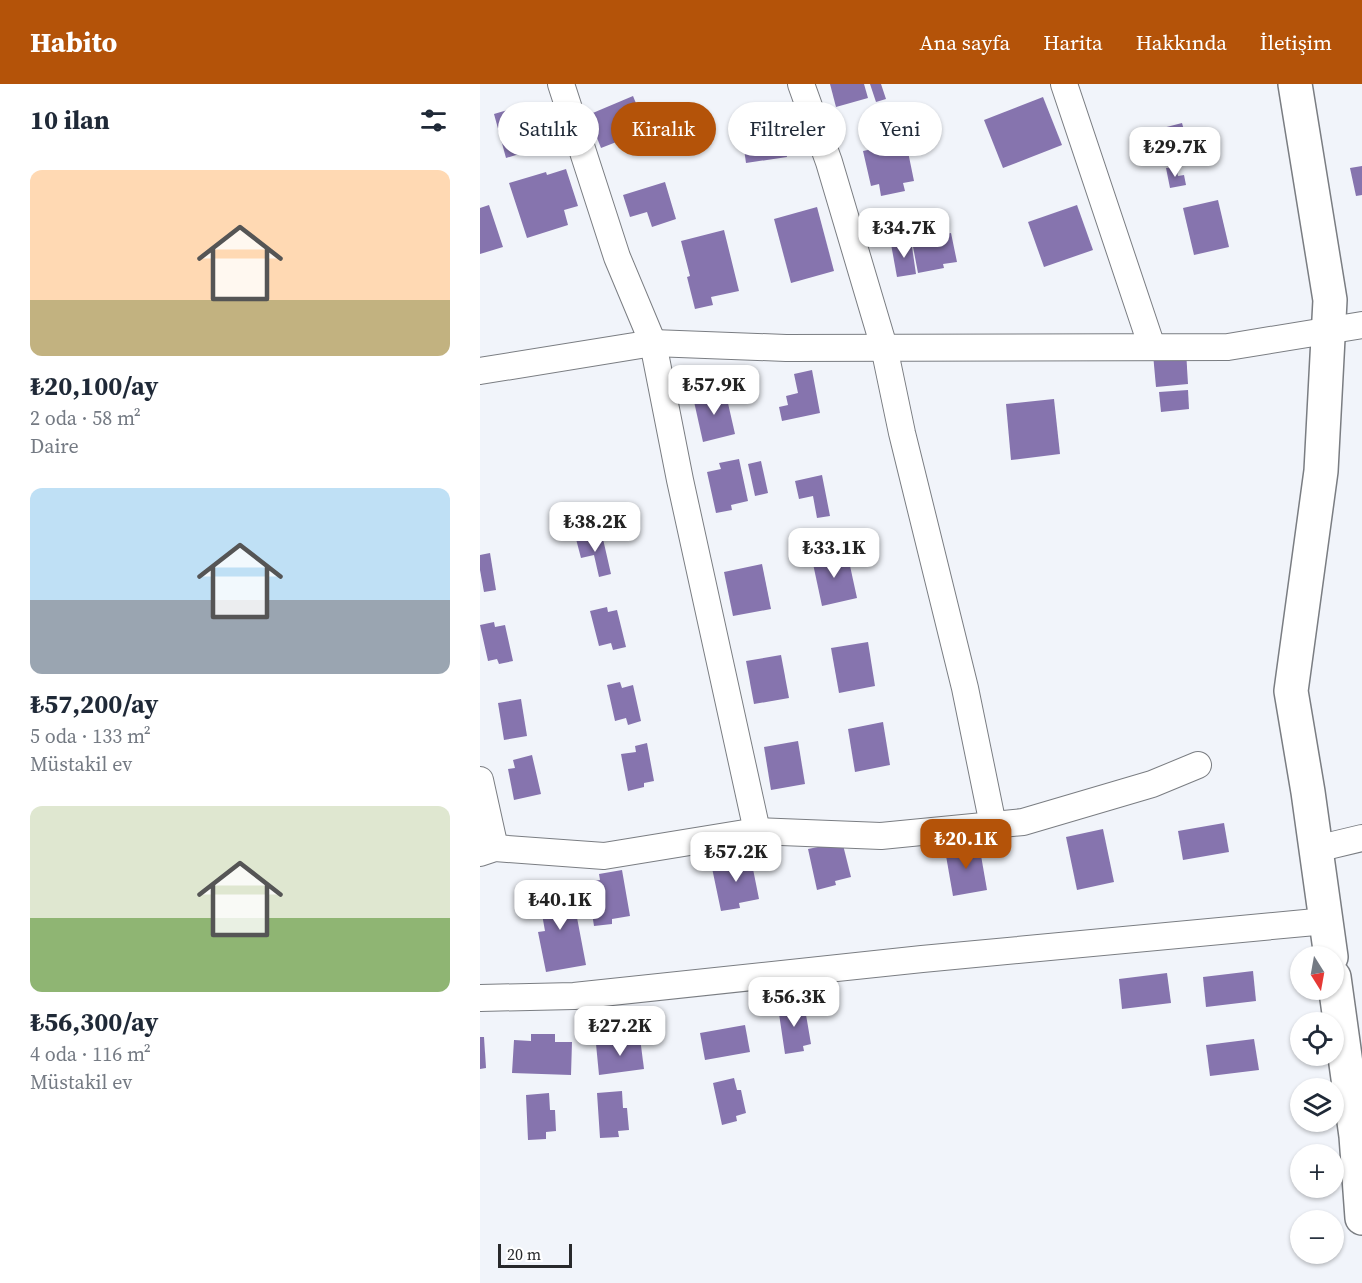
<!DOCTYPE html>
<html lang="tr">
<meta charset="utf-8">
<style>
:root{--surface:#fff;--page:#f2f2f3;--text:#1f2937;--muted:#747a83;--accent:#b45309}
body{margin:0;font-family:"Source Serif 4",serif;background:var(--page);color:var(--text);height:100vh;display:flex;flex-direction:column;font-size:22px;white-space:nowrap}
*{box-sizing:border-box;margin:0}
p{font-size:20px;color:var(--muted)}
.icon{flex:none;width:33px;height:33px;fill:none;stroke:currentColor;stroke-width:2;stroke-linecap:round;stroke-linejoin:round}
.map{position:relative;flex:1;overflow:hidden}
.sheet{display:flex;flex-direction:column;background:var(--surface);width:480px}
.sheet>*{flex:none}
.top-card{position:absolute;left:18px;top:18px;width:570px;height:54px;display:flex;gap:12px}
.needle{width:39px;rotate:169deg}
.fabs{position:absolute;left:810px;top:862px;display:grid;gap:12px}
.fabs a{display:grid;place-items:center;width:54px;height:54px;border-radius:50%;background:var(--surface);box-shadow:0 2px 4px #0004;font-size:30px}
.scale{position:absolute;left:18px;bottom:15px;width:74px;box-sizing:border-box;padding-left:6px;border:3px solid #28292b;border-top:0;font-size:16px;line-height:21px;white-space:nowrap;color:#28292b;-webkit-text-stroke:4px #fff;paint-order:stroke}
.price{position:absolute;translate:-50% -51px;padding:0 14px;border-radius:12px;background:#fff;color:#222;font-size:20px;line-height:39px;filter:drop-shadow(0 2px 3px #0008)}
.price::after{content:'';position:absolute;left:50%;top:36px;width:18px;height:14px;margin-left:-9px;background:inherit;clip-path:polygon(0 0,100% 0,50% 100%)}
.price.on{background:var(--accent);color:#fff}
ul{padding:0;list-style:none}
li{display:grid;align-content:center;gap:12px;height:318px;padding:0 30px}
li span{display:grid;place-items:center;height:186px;border-radius:12px;color:#555}
li>.icon{margin-inline-start:auto}
span .icon{width:108px;height:108px;fill:#fffc;stroke-width:1}
li b{font-size:26px}
h2{display:flex;justify-content:space-between;align-items:center;height:72px;padding:0 30px;font-size:26px}
.chip{padding:0 21px;border-radius:27px;background:var(--surface);box-shadow:0 2px 4px #0004;font-size:21px;line-height:54px}
.chip.on{background:var(--accent);color:#fff}
header{display:flex;align-items:center;gap:36px;box-sizing:border-box;height:84px;padding:0 30px;background:var(--accent);color:#fff}
header strong{font-size:28px}
nav{display:flex;gap:33px;margin-inline-start:auto;font-size:21px}
main{display:flex;flex:1;min-height:0}
.map>svg:first-child{display:block}
.building{fill:#8674ae}
.lines{fill:none;stroke-linecap:round;stroke-linejoin:round}
.minor-casing{stroke:#7a7d82;stroke-width:28}
.tertiary-casing{stroke:#7a7d82;stroke-width:36}
.minor{stroke:#fff;stroke-width:26}
.tertiary{stroke:#fff;stroke-width:33}
</style>
<header>
<strong>Habito</strong>
<nav><a>Ana sayfa</a><a>Harita</a><a>Hakkında</a><a>İletişim</a></nav>
</header>
<main>
<section class="sheet">
<h2>10 ilan<svg class="icon" aria-label="filters" viewBox="0 0 24 24"><path d="M4 7h16M4 17h16"/><circle cx="9" cy="7" r="2"/><circle cx="15" cy="17" r="2"/></svg></h2>
<ul>
<li><span style="background:linear-gradient(#ffd9b3 70%,#c2b280 0)"><svg class="icon" aria-label="home" viewBox="0 0 24 24"><path d="M3 11l9-7 9 7M6 9v11h12V9"/></svg></span><div><b>₺20,100/ay</b><p>2 oda · 58 m²</p><p>Daire</p></div></li>
<li><span style="background:linear-gradient(#bfe0f5 60%,#9aa5b1 0)"><svg class="icon" aria-label="home" viewBox="0 0 24 24"><path d="M3 11l9-7 9 7M6 9v11h12V9"/></svg></span><div><b>₺57,200/ay</b><p>5 oda · 133 m²</p><p>Müstakil ev</p></div></li>
<li><span style="background:linear-gradient(#dfe7d0 60%,#8fb573 0)"><svg class="icon" aria-label="home" viewBox="0 0 24 24"><path d="M3 11l9-7 9 7M6 9v11h12V9"/></svg></span><div><b>₺56,300/ay</b><p>4 oda · 116 m²</p><p>Müstakil ev</p></div></li>
</ul>
</section>
<div class="map">
<svg width="882" height="1199" viewBox="0 0 882 1199">
<rect width="100%" height="100%" fill="#f1f4fa"/>
<g class="building">
<path d="M 350,0 L 384,0 L 388,14 L 356,23 Z"/>
<path d="M 390,0 L 401,0 L 406,15 L 396,18 Z"/>
<path d="M 153,12 L 167,46 L 121,64 L 108,31 Z"/>
<path d="M 563,13 L 582,61 L 523,84 L 504,36 Z"/>
<path d="M 52,19 L 65,62 L 26,74 L 14,30 Z"/>
<path d="M 301,30 L 307,73 L 266,79 L 260,37 Z"/>
<path d="M 702,39 L 705,50 L 717,47 L 724,72 L 690,80 L 686,65 L 677,67 L 671,47 Z"/>
<path d="M 426,58 L 434,97 L 423,99 L 425,107 L 401,112 L 399,100 L 391,102 L 383,67 Z"/>
<path d="M 882,82 L 882,111 L 876,112 L 870,84 Z"/>
<path d="M 696,83 L 698,92 L 704,91 L 706,101 L 690,104 L 686,84 Z"/>
<path d="M 86,85 L 98,122 L 84,126 L 88,141 L 47,154 L 29,99 L 66,88 L 67,91 Z"/>
<path d="M 185,98 L 196,135 L 172,143 L 167,128 L 150,133 L 143,111 Z"/>
<path d="M 738,116 L 749,163 L 714,171 L 703,124 Z"/>
<path d="M 9,121 L 23,163 L 0,170 L 0,124 Z"/>
<path d="M 597,121 L 613,166 L 564,183 L 548,138 Z"/>
<path d="M 337,123 L 354,187 L 311,199 L 294,135 Z"/>
<path d="M 244,146 L 259,207 L 231,213 L 233,221 L 215,225 L 207,193 L 210,192 L 201,157 Z"/>
<path d="M 455,148 L 456,152 L 471,149 L 477,178 L 463,180 L 464,184 L 438,189 L 431,152 Z"/>
<path d="M 431,156 L 436,190 L 417,193 L 411,160 Z"/>
<path d="M 706,267 L 708,300 L 676,303 L 673,270 Z"/>
<path d="M 332,286 L 340,329 L 302,337 L 299,323 L 308,321 L 306,312 L 318,309 L 314,290 Z"/>
<path d="M 245,306 L 255,350 L 223,358 L 213,313 Z"/>
<path d="M 708,306 L 709,325 L 681,328 L 679,308 Z"/>
<path d="M 574,315 L 580,370 L 531,376 L 526,320 Z"/>
<path d="M 259,375 L 268,417 L 251,421 L 252,426 L 236,429 L 227,388 L 241,385 L 239,379 Z"/>
<path d="M 281,377 L 288,409 L 275,412 L 268,380 Z"/>
<path d="M 342,391 L 350,432 L 337,434 L 333,412 L 319,415 L 315,397 Z"/>
<path d="M 110,451 L 112,457 L 123,455 L 131,490 L 119,493 L 114,471 L 101,474 L 96,455 Z"/>
<path d="M 367,468 L 377,514 L 342,522 L 332,475 Z"/>
<path d="M 10,469 L 16,506 L 4,508 L 0,486 L 0,471 Z"/>
<path d="M 282,480 L 291,525 L 253,532 L 244,488 Z"/>
<path d="M 127,523 L 128,528 L 137,526 L 146,563 L 133,566 L 131,559 L 119,562 L 110,527 Z"/>
<path d="M 14,538 L 15,543 L 25,541 L 33,577 L 19,580 L 17,575 L 8,577 L 0,541 Z"/>
<path d="M 388,558 L 395,602 L 359,609 L 351,564 Z"/>
<path d="M 301,571 L 309,614 L 274,620 L 266,577 Z"/>
<path d="M 140,598 L 142,604 L 153,601 L 161,637 L 148,641 L 146,634 L 135,637 L 127,601 Z"/>
<path d="M 41,615 L 47,652 L 24,656 L 18,619 Z"/>
<path d="M 403,638 L 410,681 L 375,688 L 368,645 Z"/>
<path d="M 318,657 L 325,700 L 291,706 L 284,663 Z"/>
<path d="M 167,659 L 174,697 L 164,699 L 164,703 L 148,707 L 141,670 L 156,668 L 155,662 Z"/>
<path d="M 52,671 L 61,710 L 34,716 L 28,685 L 35,684 L 33,676 Z"/>
<path d="M 744,739 L 749,768 L 703,776 L 698,747 Z"/>
<path d="M 623,745 L 634,798 L 597,806 L 586,753 Z"/>
<path d="M 361,753 L 371,793 L 355,797 L 356,801 L 337,806 L 328,765 L 343,762 Z"/>
<path d="M 499,760 L 507,806 L 473,812 L 465,766 Z"/>
<path d="M 270,770 L 279,815 L 259,819 L 260,824 L 241,827 L 232,784 L 249,781 L 248,775 Z"/>
<path d="M 142,786 L 150,832 L 132,835 L 132,840 L 114,842 L 107,798 L 120,796 L 119,790 Z"/>
<path d="M 91,802 L 106,881 L 66,888 L 58,848 L 65,847 L 58,808 Z"/>
<path d="M 773,887 L 776,917 L 726,923 L 723,893 Z"/>
<path d="M 687,889 L 691,919 L 642,925 L 639,895 Z"/>
<path d="M 324,919 L 331,960 L 323,962 L 324,967 L 305,970 L 298,923 Z"/>
<path d="M 265,941 L 270,968 L 225,976 L 220,949 Z"/>
<path d="M 51,950 L 75,950 L 75,958 L 92,958 L 91,991 L 32,989 L 34,956 L 51,957 Z"/>
<path d="M 0,953 L 4,953 L 6,984 L 0,985 Z"/>
<path d="M 160,954 L 164,985 L 119,991 L 116,960 Z"/>
<path d="M 774,955 L 779,986 L 730,992 L 726,961 Z"/>
<path d="M 254,994 L 257,1006 L 261,1006 L 266,1029 L 256,1032 L 257,1037 L 242,1041 L 233,999 Z"/>
<path d="M 142,1007 L 143,1024 L 147,1024 L 149,1046 L 138,1047 L 139,1053 L 120,1054 L 117,1009 Z"/>
<path d="M 69,1009 L 70,1026 L 75,1026 L 76,1047 L 66,1048 L 66,1055 L 48,1056 L 46,1011 Z"/>
</g>
<g class="lines">
<g class="minor-casing">
<g id="minor">
<path d="M 81,0 L 137,173 L 173,259 L 200,396 L 277,747"/>
<path d="M 321,0 L 349,78 L 404,263 L 422,349 L 485,604 L 513,741"/>
<path d="M 584,0 L 672,263"/>
<path d="M 0,287 L 173,259 L 306,264 L 748,263 L 882,241"/>
<path d="M 0,696 L 15,764"/>
<path d="M 836,765 L 882,754"/>
<path d="M 0,769 L 15,764 L 124,772 L 277,747 L 401,752 L 543,738 L 672,700 L 718,681"/>
<path d="M 0,914 L 94,912 L 442,875 L 846,837"/>
</g>
</g>
<g class="tertiary-casing">
<g id="tertiary">
<path d="M 815,0 L 850,216 L 841,387 L 811,607 L 828,708 L 851,873"/>
<path d="M 854,893 L 876,1052 L 882,1134"/>
</g>
</g>
<use href="#minor" class="minor"/>
<use href="#tertiary" class="tertiary"/>
</g>
</svg>
<div class="fabs">
<a><svg class="needle" viewBox="-14 -14 28 28"><path d="M0-13l5 13h-10z" fill="#e53935"/><path d="M0 13l5-13h-10z" fill="#747a83"/></svg></a>
<a><svg class="icon" aria-label="locate" viewBox="0 0 24 24"><circle cx="12" cy="12" r="6"/><path d="M12 2v4M12 18v4M2 12h4M18 12h4"/></svg></a>
<a><svg class="icon" aria-label="layers" viewBox="0 0 24 24"><path d="M12 4l9 5-9 5-9-5zM3 14l9 5 9-5"/></svg></a>
<a>+</a>
<a>−</a>
</div>
<div class="scale">20 m</div>
<b class="price" style="left:695px;top:94px">₺29.7K</b>
<b class="price" style="left:424px;top:175px">₺34.7K</b>
<b class="price" style="left:234px;top:332px">₺57.9K</b>
<b class="price" style="left:115px;top:469px">₺38.2K</b>
<b class="price" style="left:354px;top:495px">₺33.1K</b>
<b class="price on" style="left:486px;top:786px">₺20.1K</b>
<b class="price" style="left:256px;top:799px">₺57.2K</b>
<b class="price" style="left:80px;top:847px">₺40.1K</b>
<b class="price" style="left:314px;top:944px">₺56.3K</b>
<b class="price" style="left:140px;top:973px">₺27.2K</b>
<div class="top-card">
<a class="chip">Satılık</a>
<a class="chip on">Kiralık</a>
<a class="chip">Filtreler</a>
<a class="chip">Yeni</a>
</div>
</div>
</main>
